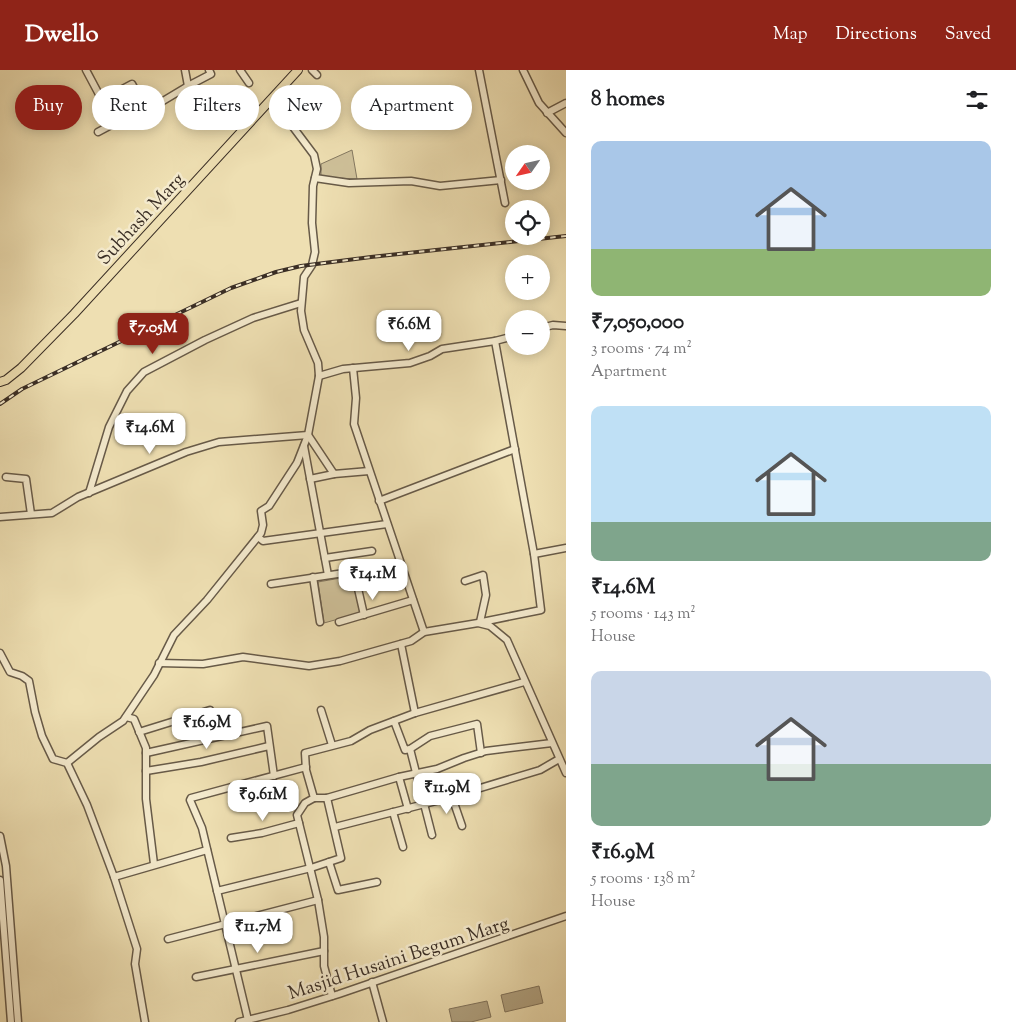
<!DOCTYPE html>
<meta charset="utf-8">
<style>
:root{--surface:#fff;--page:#f6f6f6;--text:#202124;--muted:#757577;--accent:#8f2418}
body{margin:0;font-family:"Sorts Mill Goudy",serif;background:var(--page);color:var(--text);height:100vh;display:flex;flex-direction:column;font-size:19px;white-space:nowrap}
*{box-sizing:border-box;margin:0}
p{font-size:16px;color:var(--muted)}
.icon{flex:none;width:28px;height:28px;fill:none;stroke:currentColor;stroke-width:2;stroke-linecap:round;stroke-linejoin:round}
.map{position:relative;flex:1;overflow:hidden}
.panel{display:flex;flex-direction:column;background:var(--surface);width:450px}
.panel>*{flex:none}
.hud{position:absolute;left:15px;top:15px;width:475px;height:45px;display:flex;gap:10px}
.needle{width:32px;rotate:236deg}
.fabs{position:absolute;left:505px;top:75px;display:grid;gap:10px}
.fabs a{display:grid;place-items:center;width:45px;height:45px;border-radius:50%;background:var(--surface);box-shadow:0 2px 12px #0003;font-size:25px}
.price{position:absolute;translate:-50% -42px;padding:0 11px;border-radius:10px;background:#fff;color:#222;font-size:16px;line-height:32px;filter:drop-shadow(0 1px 2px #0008)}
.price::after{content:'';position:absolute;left:50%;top:30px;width:15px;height:11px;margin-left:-8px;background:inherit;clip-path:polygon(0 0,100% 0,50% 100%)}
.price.selected{background:var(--accent);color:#fff}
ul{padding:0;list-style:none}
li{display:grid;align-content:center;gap:10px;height:265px;padding:0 25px}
li span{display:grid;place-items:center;height:155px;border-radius:10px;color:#555}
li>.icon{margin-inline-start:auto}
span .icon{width:90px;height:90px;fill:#fffc;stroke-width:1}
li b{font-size:21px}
h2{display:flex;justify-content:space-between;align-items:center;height:60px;padding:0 25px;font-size:21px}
.tag{padding:0 18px;border-radius:22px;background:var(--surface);box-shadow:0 2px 12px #0003;font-size:18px;line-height:45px}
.tag.selected{background:var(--accent);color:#fff}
header{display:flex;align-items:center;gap:30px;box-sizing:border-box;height:70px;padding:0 25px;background:var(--accent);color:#fff}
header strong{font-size:24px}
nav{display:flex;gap:28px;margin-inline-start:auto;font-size:18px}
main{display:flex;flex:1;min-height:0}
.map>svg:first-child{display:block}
.green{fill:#cfc19a;stroke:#847860}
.water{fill:#b1a382;stroke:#81745d}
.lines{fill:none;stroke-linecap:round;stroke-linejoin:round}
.minor-casing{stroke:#675a48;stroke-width:9}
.major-casing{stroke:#3a2e25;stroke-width:10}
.minor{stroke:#f4eacd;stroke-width:6}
.major{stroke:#eedfb2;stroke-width:8}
.rail-casing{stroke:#3a2e25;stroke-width:4}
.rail{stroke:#f4eacd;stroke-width:2;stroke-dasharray:5.5;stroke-linecap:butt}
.labels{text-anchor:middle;stroke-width:5;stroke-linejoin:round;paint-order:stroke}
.street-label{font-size:19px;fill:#3a2e25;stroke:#f4eacd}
</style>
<header>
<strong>Dwello</strong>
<nav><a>Map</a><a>Directions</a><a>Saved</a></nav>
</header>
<main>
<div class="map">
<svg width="566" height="952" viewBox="0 0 566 952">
<rect width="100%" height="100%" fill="#eedfb2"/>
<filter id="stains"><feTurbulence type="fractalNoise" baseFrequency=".004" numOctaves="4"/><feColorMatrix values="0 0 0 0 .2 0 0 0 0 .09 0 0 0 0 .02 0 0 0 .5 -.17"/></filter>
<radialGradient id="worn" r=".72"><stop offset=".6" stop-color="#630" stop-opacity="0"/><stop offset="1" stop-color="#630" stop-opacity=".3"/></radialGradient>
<g class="green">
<path d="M 352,80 L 357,109 L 321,107 L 321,94 Z"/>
<path d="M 352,506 L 360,543 L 324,553 L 318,512 Z"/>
</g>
<g class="water">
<path d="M 539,916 L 543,933 L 505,942 L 501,925 Z"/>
<path d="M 487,931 L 491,947 L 471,952 L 452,952 L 449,939 Z"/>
</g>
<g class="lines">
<g class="minor-casing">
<g id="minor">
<path d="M 86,0 L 102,30 L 132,14 L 146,40 L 148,40 L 188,16 L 211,4 L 209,0"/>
<path d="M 185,0 L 188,16"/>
<path d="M 240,0 L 249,13"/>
<path d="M 312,0 L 317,5"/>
<path d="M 479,0 L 505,133"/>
<path d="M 523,0 L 539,33 L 566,63"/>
<path d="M 547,43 L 566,33"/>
<path d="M 98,62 L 113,54 L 116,44 L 141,31"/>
<path d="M 315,108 L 349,113 L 411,111 L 440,116 L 501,110"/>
<path d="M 541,258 L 553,255 L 566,256"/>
<path d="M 353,298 L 356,328 L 354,354 L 424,562"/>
<path d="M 319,306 L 343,299 L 410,293 L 430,286 L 442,279 L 495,271 L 514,266"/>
<path d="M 308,365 L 334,404 L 369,401"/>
<path d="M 304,376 L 328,505"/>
<path d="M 6,407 L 26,409 L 31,444"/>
<path d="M 310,409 L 334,404"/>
<path d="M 89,423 L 109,357 L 127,321 L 144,302 L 205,270 L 253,248 L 301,233"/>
<path d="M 379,431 L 515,379"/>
<path d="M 0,447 L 52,443 L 78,427 L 186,382 L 219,372 L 308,365"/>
<path d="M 258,467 L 263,471 L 387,454"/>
<path d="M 534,484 L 566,478"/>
<path d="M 325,488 L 372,481"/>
<path d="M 354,501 L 364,545"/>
<path d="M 313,507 L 320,552"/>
<path d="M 465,511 L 483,505 L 486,525 L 480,552"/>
<path d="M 271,514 L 364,500"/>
<path d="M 339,552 L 413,530"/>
<path d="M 482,552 L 541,540 L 534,484 L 495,271"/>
<path d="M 401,574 L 415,643"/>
<path d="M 0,583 L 10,602 L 22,606 L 29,611 L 35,642 L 42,666 L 53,689 L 67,693 L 87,735 L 114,807 L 137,879 L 135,894 L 145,952"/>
<path d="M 159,593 L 203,594 L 243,587 L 309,596 L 340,591 L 411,571 L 424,562 L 478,553 L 490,556 L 507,570 L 566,703"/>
<path d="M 321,640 L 332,675"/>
<path d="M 126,647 L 134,649 L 146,678 L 146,729 L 154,794"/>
<path d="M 394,651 L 405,680 L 410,679 L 430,666 L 477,654 L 481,683"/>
<path d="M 139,662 L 210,640"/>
<path d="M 410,679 L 432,765"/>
<path d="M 146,683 L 267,656 L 274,706"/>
<path d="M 67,693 L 99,667 L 123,651 L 154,605 L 174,565 L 207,530 L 261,463 L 263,455 L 261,441 L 269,436 L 297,393 L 308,365 L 319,306 L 318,293 L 304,260 L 301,241 L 304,207 L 312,195 L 315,182 L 312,153 L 313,116 L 317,99 L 314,85 L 272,29"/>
<path d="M 146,701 L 201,692 L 269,676"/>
<path d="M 399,707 L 408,739"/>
<path d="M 452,727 L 462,756"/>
<path d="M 314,728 L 327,728 L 399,707 L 437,699 L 464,688 L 486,681 L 552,673"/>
<path d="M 393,742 L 403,777"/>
<path d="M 335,757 L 444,729 L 540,700 L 559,689"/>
<path d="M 0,766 L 6,796 L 18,952"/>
<path d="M 231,768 L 262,763 L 299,753"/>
<path d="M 329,792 L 338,820 L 377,812"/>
<path d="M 114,807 L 207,780"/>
<path d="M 0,810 L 11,952"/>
<path d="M 217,821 L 311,798 L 341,788 L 327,728"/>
<path d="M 168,869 L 318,830"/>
<path d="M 196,907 L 324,881"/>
<path d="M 372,912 L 383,952"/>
<path d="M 332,926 L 324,896 L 324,867 L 318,830 L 297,745 L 305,733 L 314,728 L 306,700 L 305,683 L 351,671 L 370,660 L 415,643 L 524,612"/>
<path d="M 248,950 L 202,758 L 190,730 L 191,728 L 306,697"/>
<path d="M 239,952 L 288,940 L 339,924 L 566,846"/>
</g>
</g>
<g class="major-casing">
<path id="major" d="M 0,312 L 6,310 L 21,298 L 74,244 L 298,0"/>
</g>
<use href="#minor" class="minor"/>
<use href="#major" class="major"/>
<g class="rail-casing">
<path id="rail" d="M 0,334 L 22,319 L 231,218 L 276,202 L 301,196 L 371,187 L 566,166"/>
</g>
<use href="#rail" class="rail"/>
</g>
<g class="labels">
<g class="street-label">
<text transform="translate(140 148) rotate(-47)" y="7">Subhash Marg</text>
<text transform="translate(398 887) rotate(-18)" y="7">Masjid Husaini Begum Marg</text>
</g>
</g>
<rect width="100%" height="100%" filter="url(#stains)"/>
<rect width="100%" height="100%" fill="url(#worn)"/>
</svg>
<div class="fabs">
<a><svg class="needle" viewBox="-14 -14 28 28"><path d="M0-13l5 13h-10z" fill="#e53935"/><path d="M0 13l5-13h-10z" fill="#757577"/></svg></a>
<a><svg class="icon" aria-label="locate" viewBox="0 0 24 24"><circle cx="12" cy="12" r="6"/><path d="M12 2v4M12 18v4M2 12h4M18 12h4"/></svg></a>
<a>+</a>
<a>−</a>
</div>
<b class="price" style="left:409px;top:282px">₹6.6M</b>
<b class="price selected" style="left:153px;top:285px">₹7.05M</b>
<b class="price" style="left:150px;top:385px">₹14.6M</b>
<b class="price" style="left:373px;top:531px">₹14.1M</b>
<b class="price" style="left:207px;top:680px">₹16.9M</b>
<b class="price" style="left:447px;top:745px">₹11.9M</b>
<b class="price" style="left:263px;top:752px">₹9.61M</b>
<b class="price" style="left:258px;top:884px">₹11.7M</b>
<div class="hud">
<a class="tag selected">Buy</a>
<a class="tag">Rent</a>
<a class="tag">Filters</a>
<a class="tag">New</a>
<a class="tag">Apartment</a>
</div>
</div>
<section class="panel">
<h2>8 homes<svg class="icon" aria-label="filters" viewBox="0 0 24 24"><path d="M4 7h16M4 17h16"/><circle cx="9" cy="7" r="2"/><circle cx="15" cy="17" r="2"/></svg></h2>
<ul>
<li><span style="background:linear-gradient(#a9c7e8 70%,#8fb573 0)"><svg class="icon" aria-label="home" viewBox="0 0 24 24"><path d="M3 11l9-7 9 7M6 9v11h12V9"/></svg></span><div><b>₹7,050,000</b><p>3 rooms · 74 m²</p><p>Apartment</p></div></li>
<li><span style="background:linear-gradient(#bfe0f5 75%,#7fa58c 0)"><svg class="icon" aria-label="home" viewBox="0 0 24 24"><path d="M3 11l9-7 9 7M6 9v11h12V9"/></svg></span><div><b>₹14.6M</b><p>5 rooms · 143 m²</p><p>House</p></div></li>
<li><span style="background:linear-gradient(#c9d6e8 60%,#7fa58c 0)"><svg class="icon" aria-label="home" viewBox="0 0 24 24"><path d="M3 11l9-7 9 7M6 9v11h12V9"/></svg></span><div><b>₹16.9M</b><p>5 rooms · 138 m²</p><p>House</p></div></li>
</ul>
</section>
</main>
